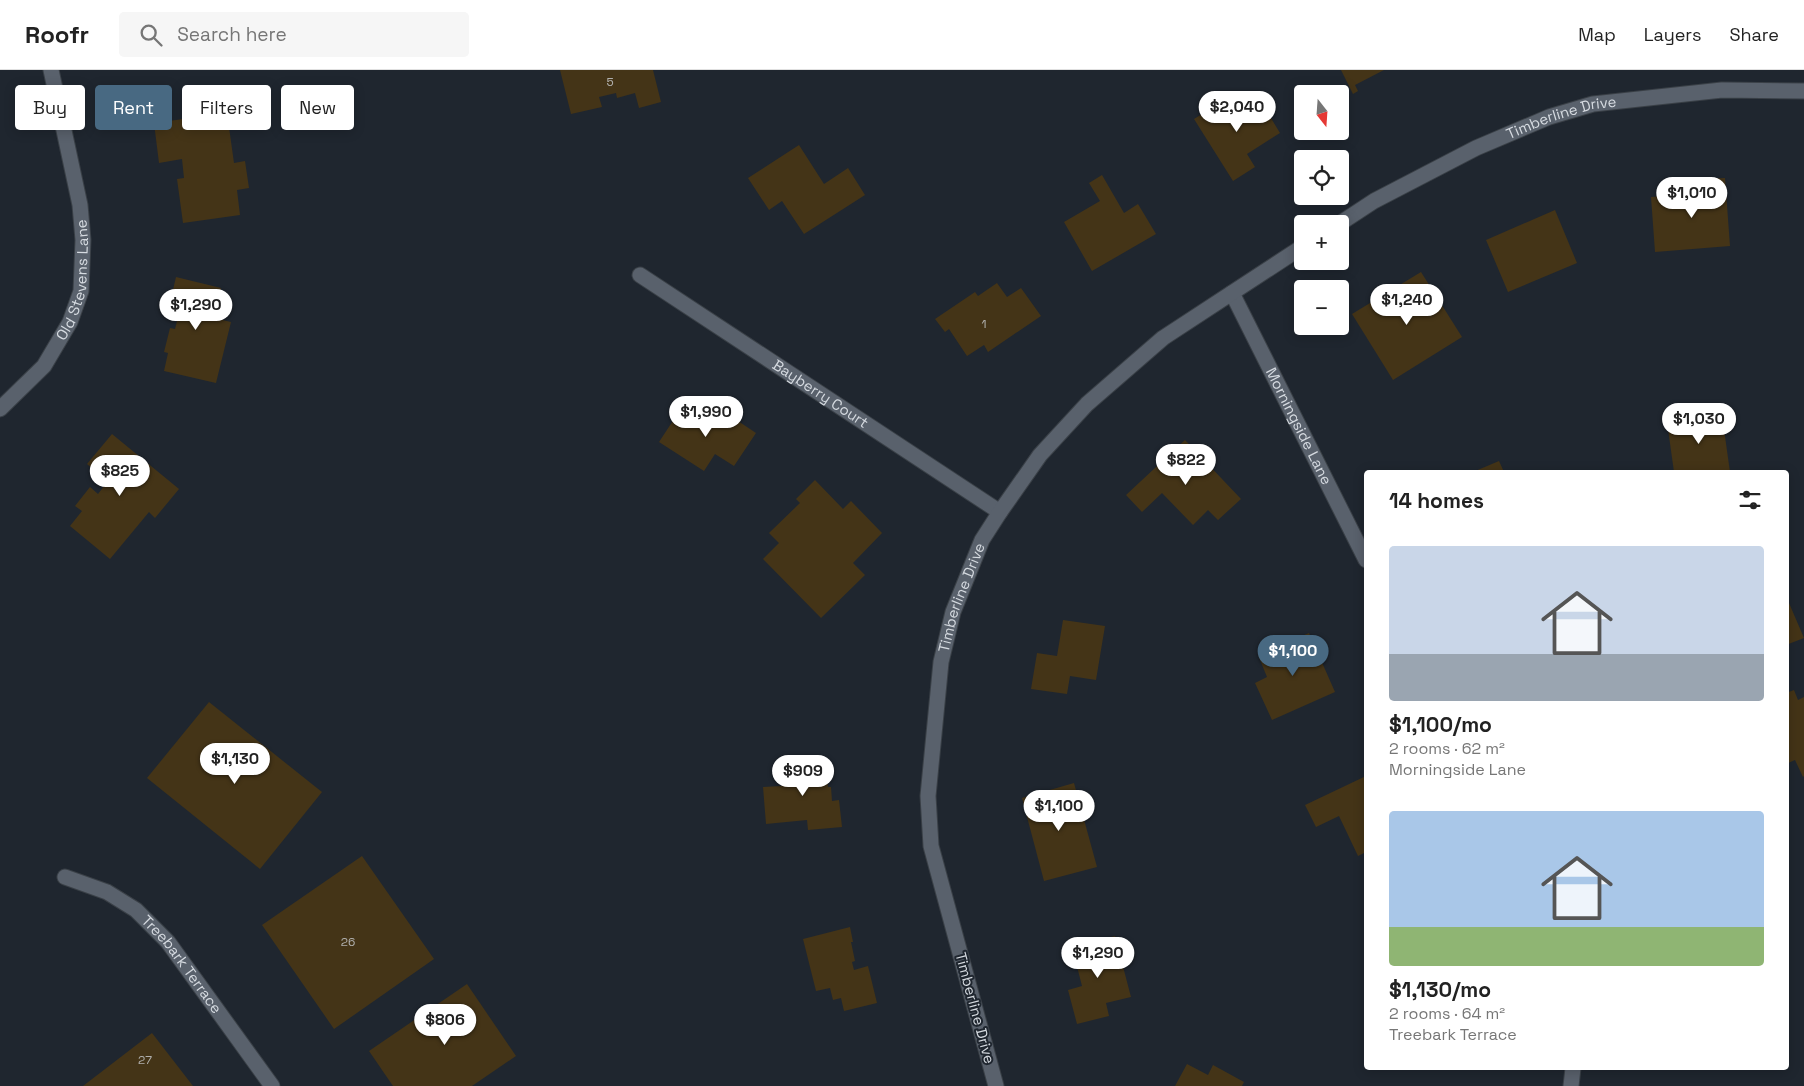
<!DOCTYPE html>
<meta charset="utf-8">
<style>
:root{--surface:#fff;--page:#f6f6f6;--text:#222;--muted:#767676;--line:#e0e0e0;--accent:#486982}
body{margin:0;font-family:"Space Grotesk",sans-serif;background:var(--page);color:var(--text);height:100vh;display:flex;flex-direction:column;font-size:19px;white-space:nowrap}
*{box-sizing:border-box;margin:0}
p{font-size:16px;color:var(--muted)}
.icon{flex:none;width:28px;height:28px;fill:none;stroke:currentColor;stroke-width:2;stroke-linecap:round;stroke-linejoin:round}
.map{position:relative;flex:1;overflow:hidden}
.side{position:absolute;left:1364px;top:400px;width:425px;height:600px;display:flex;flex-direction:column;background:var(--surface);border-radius:5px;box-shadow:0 2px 12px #0003}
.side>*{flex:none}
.top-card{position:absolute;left:15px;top:15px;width:475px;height:45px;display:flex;gap:10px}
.needle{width:32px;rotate:163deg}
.tools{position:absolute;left:1294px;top:15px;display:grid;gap:10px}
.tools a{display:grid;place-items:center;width:55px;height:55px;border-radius:5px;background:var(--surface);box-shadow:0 2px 12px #0003;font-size:25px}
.price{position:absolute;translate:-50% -42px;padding:0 11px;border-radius:18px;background:#fff;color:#222;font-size:16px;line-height:32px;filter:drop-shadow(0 1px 2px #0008)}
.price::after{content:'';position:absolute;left:50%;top:30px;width:15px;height:11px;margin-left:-8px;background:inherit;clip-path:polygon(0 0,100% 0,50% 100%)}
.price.on{background:var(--accent);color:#fff}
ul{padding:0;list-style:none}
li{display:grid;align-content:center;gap:10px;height:265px;padding:0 25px}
li span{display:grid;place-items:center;height:155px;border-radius:5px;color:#555}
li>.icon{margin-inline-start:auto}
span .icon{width:90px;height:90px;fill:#fffc;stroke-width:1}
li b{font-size:21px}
h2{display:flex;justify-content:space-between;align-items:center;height:60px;padding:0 25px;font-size:21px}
.pill{padding:0 18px;border-radius:5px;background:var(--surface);box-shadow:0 2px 12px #0003;font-size:18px;line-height:45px}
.pill.on{background:var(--accent);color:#fff}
header{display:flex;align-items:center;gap:30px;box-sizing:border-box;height:70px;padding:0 25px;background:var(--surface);border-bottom:1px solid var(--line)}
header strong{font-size:24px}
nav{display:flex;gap:28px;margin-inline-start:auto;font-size:18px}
.search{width:350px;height:45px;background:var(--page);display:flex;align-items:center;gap:12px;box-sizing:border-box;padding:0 18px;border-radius:5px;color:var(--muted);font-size:19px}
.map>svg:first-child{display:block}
.building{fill:#443417}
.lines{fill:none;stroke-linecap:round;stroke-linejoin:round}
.street-casing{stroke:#3a4047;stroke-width:17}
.street{stroke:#59616c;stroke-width:15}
.labels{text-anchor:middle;stroke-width:4;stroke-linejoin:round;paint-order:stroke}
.number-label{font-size:12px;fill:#b1b0ae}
.street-label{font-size:15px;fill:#d5dae0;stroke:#1f262f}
</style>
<header>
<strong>Roofr</strong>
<div class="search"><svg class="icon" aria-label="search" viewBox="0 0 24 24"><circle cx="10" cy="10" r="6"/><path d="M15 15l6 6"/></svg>Search here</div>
<nav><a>Map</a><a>Layers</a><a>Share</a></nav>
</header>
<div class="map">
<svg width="1804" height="1016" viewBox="0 0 1804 1016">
<rect width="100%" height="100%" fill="#1f262f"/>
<g class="building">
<path d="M 560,0 L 653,0 L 661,32 L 639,38 L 635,23 L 617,28 L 616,23 L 599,27 L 602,37 L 571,44 Z"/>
<path d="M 1341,0 L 1384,0 L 1355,15 L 1358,21 L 1353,24 Z"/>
<path d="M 1257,25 L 1280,63 L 1247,84 L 1255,97 L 1233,111 L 1194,49 L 1223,31 L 1229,42 Z"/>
<path d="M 227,43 L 234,93 L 245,91 L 249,118 L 237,120 L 240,145 L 183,153 L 177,109 L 184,108 L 182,89 L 159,93 L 154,53 Z"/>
<path d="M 799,75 L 824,114 L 848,98 L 865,125 L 804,164 L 782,131 L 769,140 L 748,108 Z"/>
<path d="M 1102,105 L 1124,143 L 1138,134 L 1156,164 L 1092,201 L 1064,152 L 1100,131 L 1089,113 Z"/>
<path d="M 1725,108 L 1730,176 L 1655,182 L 1651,127 L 1703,123 L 1702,109 Z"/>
<path d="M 1555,140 L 1577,193 L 1508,222 L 1486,170 Z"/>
<path d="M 1421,202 L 1462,267 L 1393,310 L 1352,244 Z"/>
<path d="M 176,207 L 221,218 L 218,228 L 223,229 L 218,249 L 231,252 L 216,313 L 164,301 L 168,283 L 164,282 L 170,258 L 175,259 L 179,243 L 168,241 Z"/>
<path d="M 997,213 L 1007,227 L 1021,218 L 1041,246 L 988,282 L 984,275 L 967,286 L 949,259 L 945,262 L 935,249 L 975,222 L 978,226 Z"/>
<path d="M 684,334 L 718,355 L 726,343 L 756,363 L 734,396 L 715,384 L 704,401 L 659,372 Z"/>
<path d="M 1722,345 L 1730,402 L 1674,402 L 1667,352 Z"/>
<path d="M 112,364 L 179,419 L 155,448 L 149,442 L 110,489 L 70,456 L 82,441 L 75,436 L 90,417 L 98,424 L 108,411 L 87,394 Z"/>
<path d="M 1185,370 L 1241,429 L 1218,450 L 1208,440 L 1193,455 L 1162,423 L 1142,442 L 1126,425 Z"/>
<path d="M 1499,391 L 1504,402 L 1473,402 Z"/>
<path d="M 815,410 L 843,439 L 851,431 L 882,463 L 853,493 L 865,505 L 821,548 L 763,489 L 779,473 L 769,463 L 800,433 L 796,429 Z"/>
<path d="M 1789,533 L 1804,568 L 1786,575 L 1786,534 Z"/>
<path d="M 1063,550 L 1105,556 L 1096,610 L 1070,606 L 1067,624 L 1031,619 L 1037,583 L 1057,586 Z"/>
<path d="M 1309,563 L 1335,622 L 1272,650 L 1255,613 L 1267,607 L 1258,585 Z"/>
<path d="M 1794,620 L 1798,630 L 1804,627 L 1804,706 L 1803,707 L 1795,690 L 1786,694 L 1786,623 Z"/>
<path d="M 209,632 L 322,722 L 260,799 L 147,708 Z"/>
<path d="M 825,688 L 828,717 L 831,717 L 832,731 L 839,730 L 842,757 L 808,760 L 807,750 L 766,754 L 763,717 L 782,716 L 780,693 Z"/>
<path d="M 1366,706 L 1366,782 L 1358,786 L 1339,746 L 1316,757 L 1305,735 Z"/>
<path d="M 1074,713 L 1097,797 L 1044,811 L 1022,728 Z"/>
<path d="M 362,786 L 434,889 L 334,959 L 262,855 Z"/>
<path d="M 850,857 L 853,872 L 851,872 L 855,891 L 852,892 L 854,900 L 868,896 L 877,933 L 844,941 L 841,928 L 833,930 L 830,918 L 816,921 L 803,869 Z"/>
<path d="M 1115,866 L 1131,927 L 1106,933 L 1109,946 L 1077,954 L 1068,920 L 1082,916 L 1072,877 Z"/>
<path d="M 467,914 L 516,986 L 472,1016 L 393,1016 L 369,981 Z"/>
<path d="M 152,963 L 193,1016 L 83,1016 Z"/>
<path d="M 1187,994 L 1208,1005 L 1213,995 L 1244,1012 L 1242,1016 L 1175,1016 Z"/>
</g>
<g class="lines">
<g class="street-casing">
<g id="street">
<path id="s1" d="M 1339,154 L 1374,131 L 1476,78 L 1549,47 L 1593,34 L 1722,20 L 1804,21"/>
<path id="s2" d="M 640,205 L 1000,442"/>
<path id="s3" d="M 1232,223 L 1366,490"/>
<path id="s4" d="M 0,339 L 44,296 L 70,252 L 81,221 L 83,170 L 80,135 L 51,0"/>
<path id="s5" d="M 65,807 L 107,822 L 136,840 L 168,872 L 272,1016"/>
<path id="s6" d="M 996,1016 L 931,776 L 928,726 L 941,592 L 953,542 L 982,470 L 1000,442 L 1040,385 L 1087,334 L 1163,268 L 1302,177"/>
<path d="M 1571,1016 L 1573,998"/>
</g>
</g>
<use href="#street" class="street"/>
</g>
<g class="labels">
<g class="number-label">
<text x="610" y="16">5</text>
<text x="984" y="258">1</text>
<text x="348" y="876">26</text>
<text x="145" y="994">27</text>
</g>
<g class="street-label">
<text dy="5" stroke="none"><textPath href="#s1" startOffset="248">Timberline Drive</textPath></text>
<text dy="5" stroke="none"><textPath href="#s4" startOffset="155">Old Stevens Lane</textPath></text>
<text dy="5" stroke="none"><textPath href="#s2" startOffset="216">Bayberry Court</textPath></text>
<text dy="5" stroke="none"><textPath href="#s3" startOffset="149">Morningside Lane</textPath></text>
<text dy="5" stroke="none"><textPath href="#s6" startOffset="501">Timberline Drive</textPath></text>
<text dy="5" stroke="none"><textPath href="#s5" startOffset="150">Treebark Terrace</textPath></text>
<text transform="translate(975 938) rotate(75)" y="5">Timberline Drive</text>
</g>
</g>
</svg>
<div class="tools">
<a><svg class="needle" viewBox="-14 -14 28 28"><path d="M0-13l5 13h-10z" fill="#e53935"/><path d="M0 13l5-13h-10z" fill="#767676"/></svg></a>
<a><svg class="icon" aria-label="locate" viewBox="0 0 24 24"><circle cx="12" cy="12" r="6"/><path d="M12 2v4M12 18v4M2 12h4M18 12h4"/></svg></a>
<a>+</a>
<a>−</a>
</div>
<b class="price" style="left:1237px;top:63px">$2,040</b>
<b class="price" style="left:1692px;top:149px">$1,010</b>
<b class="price" style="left:1407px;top:256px">$1,240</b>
<b class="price" style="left:196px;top:261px">$1,290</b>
<b class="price" style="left:706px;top:368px">$1,990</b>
<b class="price" style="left:1699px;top:375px">$1,030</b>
<b class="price" style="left:1186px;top:416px">$822</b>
<b class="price" style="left:120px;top:427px">$825</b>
<b class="price on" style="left:1293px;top:607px">$1,100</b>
<b class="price" style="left:235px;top:715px">$1,130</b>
<b class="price" style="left:803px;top:727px">$909</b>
<b class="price" style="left:1059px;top:762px">$1,100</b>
<b class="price" style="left:1098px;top:909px">$1,290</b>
<b class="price" style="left:445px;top:976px">$806</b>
<div class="top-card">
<a class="pill">Buy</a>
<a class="pill on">Rent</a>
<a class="pill">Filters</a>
<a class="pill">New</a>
</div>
<section class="side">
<h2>14 homes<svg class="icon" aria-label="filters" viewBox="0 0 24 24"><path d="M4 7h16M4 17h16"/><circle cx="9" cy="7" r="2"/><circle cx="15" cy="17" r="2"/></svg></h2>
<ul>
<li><span style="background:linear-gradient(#c9d6e8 70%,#9aa5b1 0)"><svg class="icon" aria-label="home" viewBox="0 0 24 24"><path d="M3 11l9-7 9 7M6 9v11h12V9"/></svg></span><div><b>$1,100/mo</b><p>2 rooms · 62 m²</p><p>Morningside Lane</p></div></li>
<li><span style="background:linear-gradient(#a9c7e8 75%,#8fb573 0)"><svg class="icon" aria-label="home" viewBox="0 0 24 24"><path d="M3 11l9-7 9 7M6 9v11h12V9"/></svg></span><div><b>$1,130/mo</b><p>2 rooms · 64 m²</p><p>Treebark Terrace</p></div></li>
</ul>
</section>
</div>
